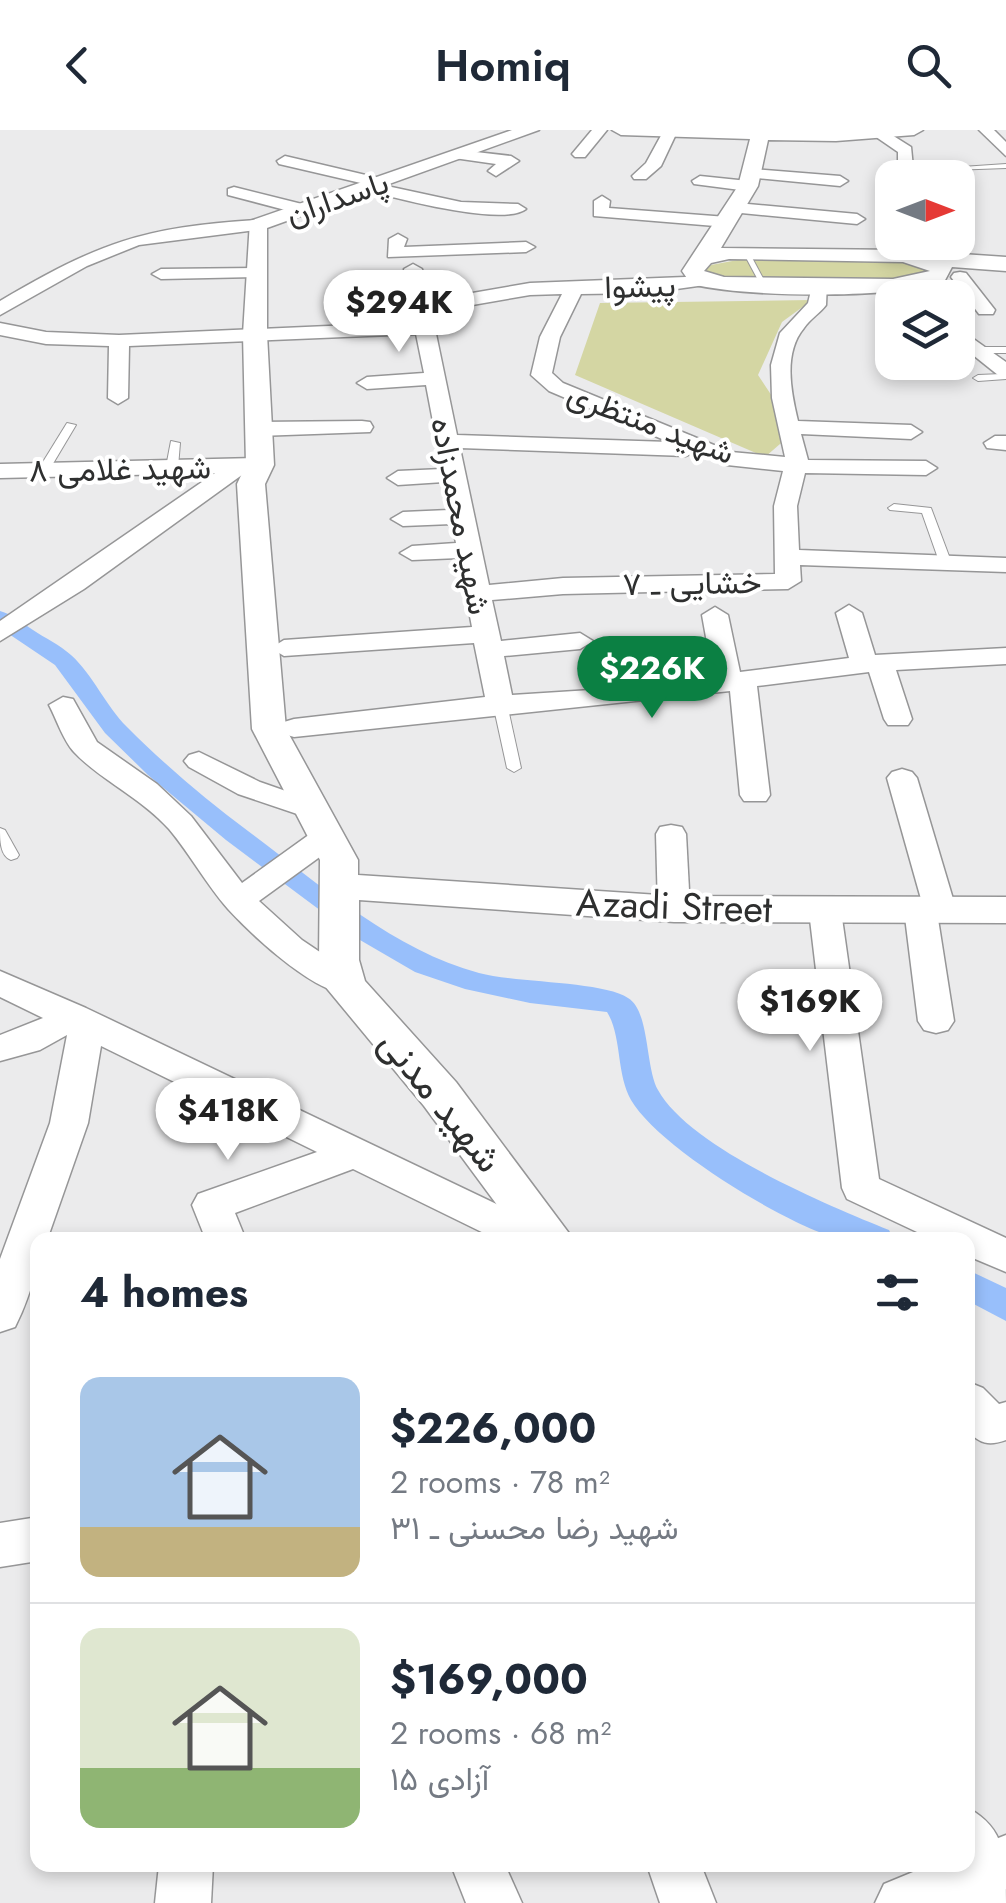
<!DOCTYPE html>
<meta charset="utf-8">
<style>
:root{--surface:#fff;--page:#f6f6f7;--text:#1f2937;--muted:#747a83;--line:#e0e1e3;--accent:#0b8043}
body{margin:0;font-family:Jost,Vazirmatn,sans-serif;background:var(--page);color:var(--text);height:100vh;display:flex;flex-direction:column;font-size:38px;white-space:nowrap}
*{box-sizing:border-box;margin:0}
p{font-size:32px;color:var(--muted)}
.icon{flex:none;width:55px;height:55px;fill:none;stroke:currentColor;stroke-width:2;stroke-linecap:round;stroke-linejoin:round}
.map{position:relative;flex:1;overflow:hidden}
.side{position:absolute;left:30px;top:1102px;width:945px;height:640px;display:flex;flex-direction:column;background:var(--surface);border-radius:20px;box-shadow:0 5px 15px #0003}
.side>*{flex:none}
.needle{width:65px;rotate:90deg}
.tools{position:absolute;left:875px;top:30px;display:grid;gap:20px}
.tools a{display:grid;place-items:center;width:100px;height:100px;border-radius:20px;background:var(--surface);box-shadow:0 5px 15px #0003;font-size:50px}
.price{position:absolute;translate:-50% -85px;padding:0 22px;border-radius:35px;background:#fff;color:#222;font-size:32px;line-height:65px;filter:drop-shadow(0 2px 5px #0008)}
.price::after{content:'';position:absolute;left:50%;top:60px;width:30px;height:22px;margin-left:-15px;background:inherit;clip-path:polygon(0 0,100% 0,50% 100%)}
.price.active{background:var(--accent);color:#fff}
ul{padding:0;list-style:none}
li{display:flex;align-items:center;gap:30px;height:250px;padding:0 50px}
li+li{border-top:2px solid var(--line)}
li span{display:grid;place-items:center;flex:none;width:280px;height:200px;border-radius:20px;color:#555}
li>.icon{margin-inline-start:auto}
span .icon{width:120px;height:120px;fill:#fffc;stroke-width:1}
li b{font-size:42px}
h2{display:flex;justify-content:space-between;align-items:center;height:120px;padding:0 50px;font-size:42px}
header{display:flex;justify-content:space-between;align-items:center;height:130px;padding:0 50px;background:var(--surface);font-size:45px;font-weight:600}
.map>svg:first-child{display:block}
.green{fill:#d4d6a3}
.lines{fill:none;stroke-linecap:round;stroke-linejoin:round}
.canal{fill:#98bffb;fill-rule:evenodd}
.service-casing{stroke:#969697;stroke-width:2}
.minor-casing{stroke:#969697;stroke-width:3}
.tertiary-casing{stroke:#969697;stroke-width:3}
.service{fill:#fff;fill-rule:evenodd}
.minor{fill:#fff;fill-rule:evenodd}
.tertiary{fill:#fff;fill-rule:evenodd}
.labels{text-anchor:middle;stroke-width:8;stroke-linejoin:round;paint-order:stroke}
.far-street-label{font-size:32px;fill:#2e2f2f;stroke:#fff}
.street-label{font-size:38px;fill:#2e2f2f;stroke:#fff}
</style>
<header><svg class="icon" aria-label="back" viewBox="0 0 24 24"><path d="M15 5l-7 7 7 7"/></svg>Homiq<svg class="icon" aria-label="search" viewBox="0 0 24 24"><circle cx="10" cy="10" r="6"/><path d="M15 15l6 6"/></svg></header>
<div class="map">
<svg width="1006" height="1773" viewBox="0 0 1006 1773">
<rect width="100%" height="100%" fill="#ebebec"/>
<g class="green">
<path d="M 743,129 L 902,132 L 930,139 L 927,146 L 918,149 L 734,149 L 712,146 L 706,140 L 711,135 Z"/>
<path d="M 812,170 L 782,192 L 758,245 L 795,301 L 765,327 L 575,245 L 600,173 Z"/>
</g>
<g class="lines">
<g class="canal">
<path d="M 0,481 C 12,484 22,493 33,500 C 45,508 60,515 71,525 C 93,545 106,576 127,597 C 164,634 205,669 248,701 C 318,753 393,820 479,843 C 516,853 603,851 628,868 C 650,881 645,937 658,960 C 690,1018 829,1076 889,1100 L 894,1110 C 878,1110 856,1113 840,1109 C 788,1096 658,1017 631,970 C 616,943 622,906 607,882 L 530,873 L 465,859 L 415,842 L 360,810 L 226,710 L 148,645 L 105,603 L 55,535 L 0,498 Z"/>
<path d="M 968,1140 L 1006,1158 L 1006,1191 L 968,1171 Z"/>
</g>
<g class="service-casing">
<g id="service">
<path d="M 1006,34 L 1006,38 L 951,40 L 947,38 Z"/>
<path d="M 743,122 L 749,122 L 764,150 L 758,150 Z"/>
<path d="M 1006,217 L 1006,223 L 983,223 L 978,220 L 983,217 Z"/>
<path d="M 1002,244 L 1006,245 L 1006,249 L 978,251 L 973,248 L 978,245 Z"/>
<path d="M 67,293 L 76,295 L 48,342 L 40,342 L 38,340 Z"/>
<path d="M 171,311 L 180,313 L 178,337 L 172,340 L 166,337 Z"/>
<path d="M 894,374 L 931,378 L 952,434 L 950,437 L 940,434 L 922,383 L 890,380 L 888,378 Z"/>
<path d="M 500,570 L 507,574 L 521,638 L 514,642 L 507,638 L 493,574 Z"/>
<path d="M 0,698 L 5,700 L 19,725 L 17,728 L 11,730 C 0,726 0,710 0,698 Z"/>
</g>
</g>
<g class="minor-casing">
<g id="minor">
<path d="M 592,0 L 607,0 L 585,27 L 575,27 L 572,24 Z"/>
<path d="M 664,0 L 677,2 L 661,36 L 646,49 L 634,49 L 632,46 L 646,33 Z"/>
<path d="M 866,0 L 884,0 L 911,17 L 914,48 L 898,48 L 898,22 Z"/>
<path d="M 979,0 L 994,0 L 1006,12 L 1006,26 Z"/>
<path d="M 459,20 L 511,26 L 519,31 L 496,46 L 488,41 L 496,34 L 454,28 L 451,25 Z"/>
<path d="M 285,26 L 387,50 L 387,56 L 461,72 L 518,74 L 526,79 C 503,97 396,68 365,60 L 365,54 L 279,34 L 277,31 Z"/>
<path d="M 753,39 L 840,46 L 848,51 L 840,56 L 747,47 L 745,44 Z"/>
<path d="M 700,46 L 748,51 L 756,56 L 748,61 L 694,54 L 692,51 Z"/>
<path d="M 234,57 L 310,76 L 312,80 L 304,85 L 228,65 L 228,59 Z"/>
<path d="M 602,66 L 610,71 L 609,78 L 727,87 L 735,92 L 727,97 L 594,86 L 594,71 Z"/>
<path d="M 737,73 L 857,84 L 865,89 L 857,94 L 731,82 L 731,74 Z"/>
<path d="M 257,90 L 266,95 L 263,99 L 139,115 L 87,136 L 0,185 L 0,171 C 98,113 143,97 257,90 Z"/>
<path d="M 398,104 L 407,109 L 404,117 L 526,112 L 535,117 L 526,122 L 388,127 L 389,109 Z"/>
<path d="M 413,134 L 422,139 L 426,159 L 455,166 L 530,153 L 711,146 L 711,154 L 705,155 L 648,163 L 581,164 L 560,207 L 552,243 L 563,253 L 731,322 L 785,327 L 772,268 L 771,235 L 780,203 L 808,173 L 813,152 L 827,152 L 826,175 C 820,183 810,189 804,198 C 783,223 791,262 798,291 L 911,295 L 922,302 L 911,309 L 801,304 L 808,330 L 926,331 L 937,338 L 926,345 L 805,343 L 797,376 L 799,420 L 1006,428 L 1006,442 L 800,435 L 801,451 L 788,459 L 563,464 L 492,470 L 501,511 L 580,503 L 593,511 L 580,519 L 504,526 L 512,565 L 622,558 L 713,546 L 702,485 L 715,477 L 728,485 L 740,542 L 849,528 L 836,483 L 849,475 L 862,483 L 875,525 L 1006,518 L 1006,534 L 896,540 L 912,589 L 908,595 L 888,595 L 884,589 L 869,542 L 757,556 L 770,665 L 766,671 L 744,671 L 740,665 L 730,561 L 294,607 L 284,604 L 280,598 L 284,592 L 294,589 L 485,567 L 474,513 L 284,526 L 271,518 L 284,510 L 472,497 L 459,428 L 412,430 L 400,423 L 412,416 L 456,413 L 452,394 L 403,396 L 391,389 L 403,382 L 449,380 L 444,352 L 398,355 L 387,348 L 398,341 L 442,339 L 426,255 L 367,259 L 357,253 L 367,247 L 424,243 L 416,204 L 129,216 L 128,268 L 118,274 L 108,268 L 109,216 L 46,214 L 0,205 L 0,193 L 46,202 L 119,205 L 420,192 L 441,174 L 408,163 L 404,139 ZM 562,164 L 540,207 L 531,245 L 549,261 L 669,312 L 457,305 L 435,199 L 461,177 L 530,165 ZM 460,318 L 686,326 L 695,322 L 727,335 L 783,341 L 774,376 L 775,444 L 563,448 L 489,455 Z"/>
<path d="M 256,138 L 265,143 L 262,147 L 161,149 L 152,144 L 161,139 Z"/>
<path d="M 960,142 L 966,143 L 995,180 L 993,184 L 979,184 L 951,147 L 954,143 Z"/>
<path d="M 893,150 L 918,168 L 896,168 L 884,156 Z"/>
<path d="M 958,198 L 1006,232 L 1006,247 L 998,245 L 958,213 Z"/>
<path d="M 362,291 L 370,292 L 373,297 L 370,302 L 258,306 L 247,299 L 258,292 Z"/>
<path d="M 995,306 L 1006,306 L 1006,320 L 987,318 L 984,313 Z"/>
<path d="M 260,328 L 268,330 L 271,335 L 268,340 L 246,342 L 84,459 L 0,511 L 0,491 L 215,343 L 0,348 L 0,334 Z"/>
<path d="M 63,567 L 73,569 L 97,612 L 157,654 L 191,686 L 242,753 L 317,699 L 339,699 L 343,706 L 339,713 L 259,771 L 302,810 L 357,847 L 362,855 L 357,863 C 323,873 251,804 228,779 C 206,754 190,724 169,699 C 140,667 99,649 74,622 C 63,610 57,590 49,575 Z"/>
<path d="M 199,622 L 260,652 L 323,674 L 327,680 L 323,686 L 312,689 L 238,664 L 189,637 L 184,631 L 189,625 Z"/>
<path d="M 902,639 L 912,642 L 917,648 L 956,779 L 952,786 L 938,789 L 954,891 L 948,900 L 936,903 L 924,900 L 918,891 L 904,779 L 908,772 L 921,769 L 887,648 L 892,642 Z"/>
<path d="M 671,695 L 682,697 L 686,704 L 690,779 L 686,786 L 674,790 L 662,786 L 658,779 L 656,704 L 660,697 Z"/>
<path d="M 825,770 L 837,774 L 841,781 L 879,1049 L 1006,1108 L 1006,1142 L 968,1126 L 968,1110 L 934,1110 L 847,1069 L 842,1058 L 809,781 L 813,774 Z"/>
<path d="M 0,841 L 86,878 L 549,1099 L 555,1110 L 498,1110 L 353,1039 L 235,1083 L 246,1110 L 206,1110 L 192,1075 L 198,1064 L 317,1022 L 101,916 L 88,993 L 47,1110 L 38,1110 C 38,1141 29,1169 15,1197 L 0,1202 L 0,1129 L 50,993 L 67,905 L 40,920 L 0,931 L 0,905 L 43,888 L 0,867 Z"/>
<path d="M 968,1252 L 983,1258 L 999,1274 L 1006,1272 L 1006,1310 C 989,1316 980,1314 968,1301 Z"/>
<path d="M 38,1387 L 38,1431 L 0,1437 L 0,1393 Z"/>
<path d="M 1006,1705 L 1006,1759 L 971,1773 L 875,1773 L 884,1754 L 930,1735 L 968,1735 L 968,1720 Z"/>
<path d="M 159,1735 L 213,1735 L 211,1773 L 155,1773 Z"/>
<path d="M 451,1735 L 505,1735 L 522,1773 L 466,1773 Z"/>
<path d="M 647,1735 L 701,1735 L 716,1773 L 660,1773 Z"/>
</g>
</g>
<g class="tertiary-casing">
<g id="tertiary">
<path d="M 512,0 L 539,0 L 267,98 L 267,204 L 274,335 L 265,354 L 286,599 L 358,730 L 358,745 L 674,766 L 1006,767 L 1006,793 L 674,792 L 359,770 L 359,830 L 365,851 L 456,952 L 574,1110 L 523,1110 L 424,976 L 324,855 L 319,830 L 320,730 L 252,599 L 237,354 L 246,335 L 243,204 L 250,91 Z"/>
<path d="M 612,0 L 923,0 L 914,5 L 836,11 L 768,10 L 758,56 L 721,118 L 903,120 L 1006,127 L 1006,141 L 952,137 L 943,154 C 885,168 749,168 691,154 L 682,141 L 738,56 L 750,9 L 621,5 ZM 729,129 L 903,132 L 930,141 L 893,149 L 724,147 L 704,141 L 711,133 Z"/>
<path d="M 968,1678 C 1006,1699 1006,1727 1006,1773 L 970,1773 L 946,1735 L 968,1735 Z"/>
</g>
</g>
<use href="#service" class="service"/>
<use href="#minor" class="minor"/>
<use href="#tertiary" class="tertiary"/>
</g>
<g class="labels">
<g class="far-street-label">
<text transform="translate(337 68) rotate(-19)" y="11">پاسداران</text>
<text transform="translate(640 156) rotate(-2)" y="11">پیشوا</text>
<text transform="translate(651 293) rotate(21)" y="11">شهید منتظری</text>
<text transform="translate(120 339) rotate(-1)" y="11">۸ شهید غلامی</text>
<text transform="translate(461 386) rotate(79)" y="11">شهید محمدزاده</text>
<text transform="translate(692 453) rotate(-1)" y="11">خشایی ـ ۷</text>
</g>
<g class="street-label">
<text transform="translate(674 776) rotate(2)" y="13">Azadi Street</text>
<text transform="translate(441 971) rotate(51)" y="13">شهید مدنی</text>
</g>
</g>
</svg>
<div class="tools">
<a><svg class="needle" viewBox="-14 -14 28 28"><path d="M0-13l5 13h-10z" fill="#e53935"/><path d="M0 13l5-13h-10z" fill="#747a83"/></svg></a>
<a><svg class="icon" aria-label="layers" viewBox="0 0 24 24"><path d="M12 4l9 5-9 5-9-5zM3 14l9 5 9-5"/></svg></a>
</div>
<b class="price" style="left:399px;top:225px">$294K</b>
<b class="price active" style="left:652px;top:591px">$226K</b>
<b class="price" style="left:810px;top:924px">$169K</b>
<b class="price" style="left:228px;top:1033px">$418K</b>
<section class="side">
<h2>4 homes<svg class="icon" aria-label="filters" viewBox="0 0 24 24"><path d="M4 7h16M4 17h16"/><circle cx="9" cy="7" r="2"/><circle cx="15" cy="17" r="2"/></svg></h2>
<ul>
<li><span style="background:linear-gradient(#a9c7e8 75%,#c2b280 0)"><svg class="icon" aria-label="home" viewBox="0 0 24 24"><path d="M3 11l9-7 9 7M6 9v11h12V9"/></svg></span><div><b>$226,000</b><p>2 rooms · 78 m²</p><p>شهید رضا محسنی ـ ۳۱</p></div></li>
<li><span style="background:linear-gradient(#dfe7d0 70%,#8fb573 0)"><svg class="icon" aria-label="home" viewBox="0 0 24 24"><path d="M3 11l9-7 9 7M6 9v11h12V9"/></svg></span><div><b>$169,000</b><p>2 rooms · 68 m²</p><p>آزادی ۱۵</p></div></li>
</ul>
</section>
</div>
